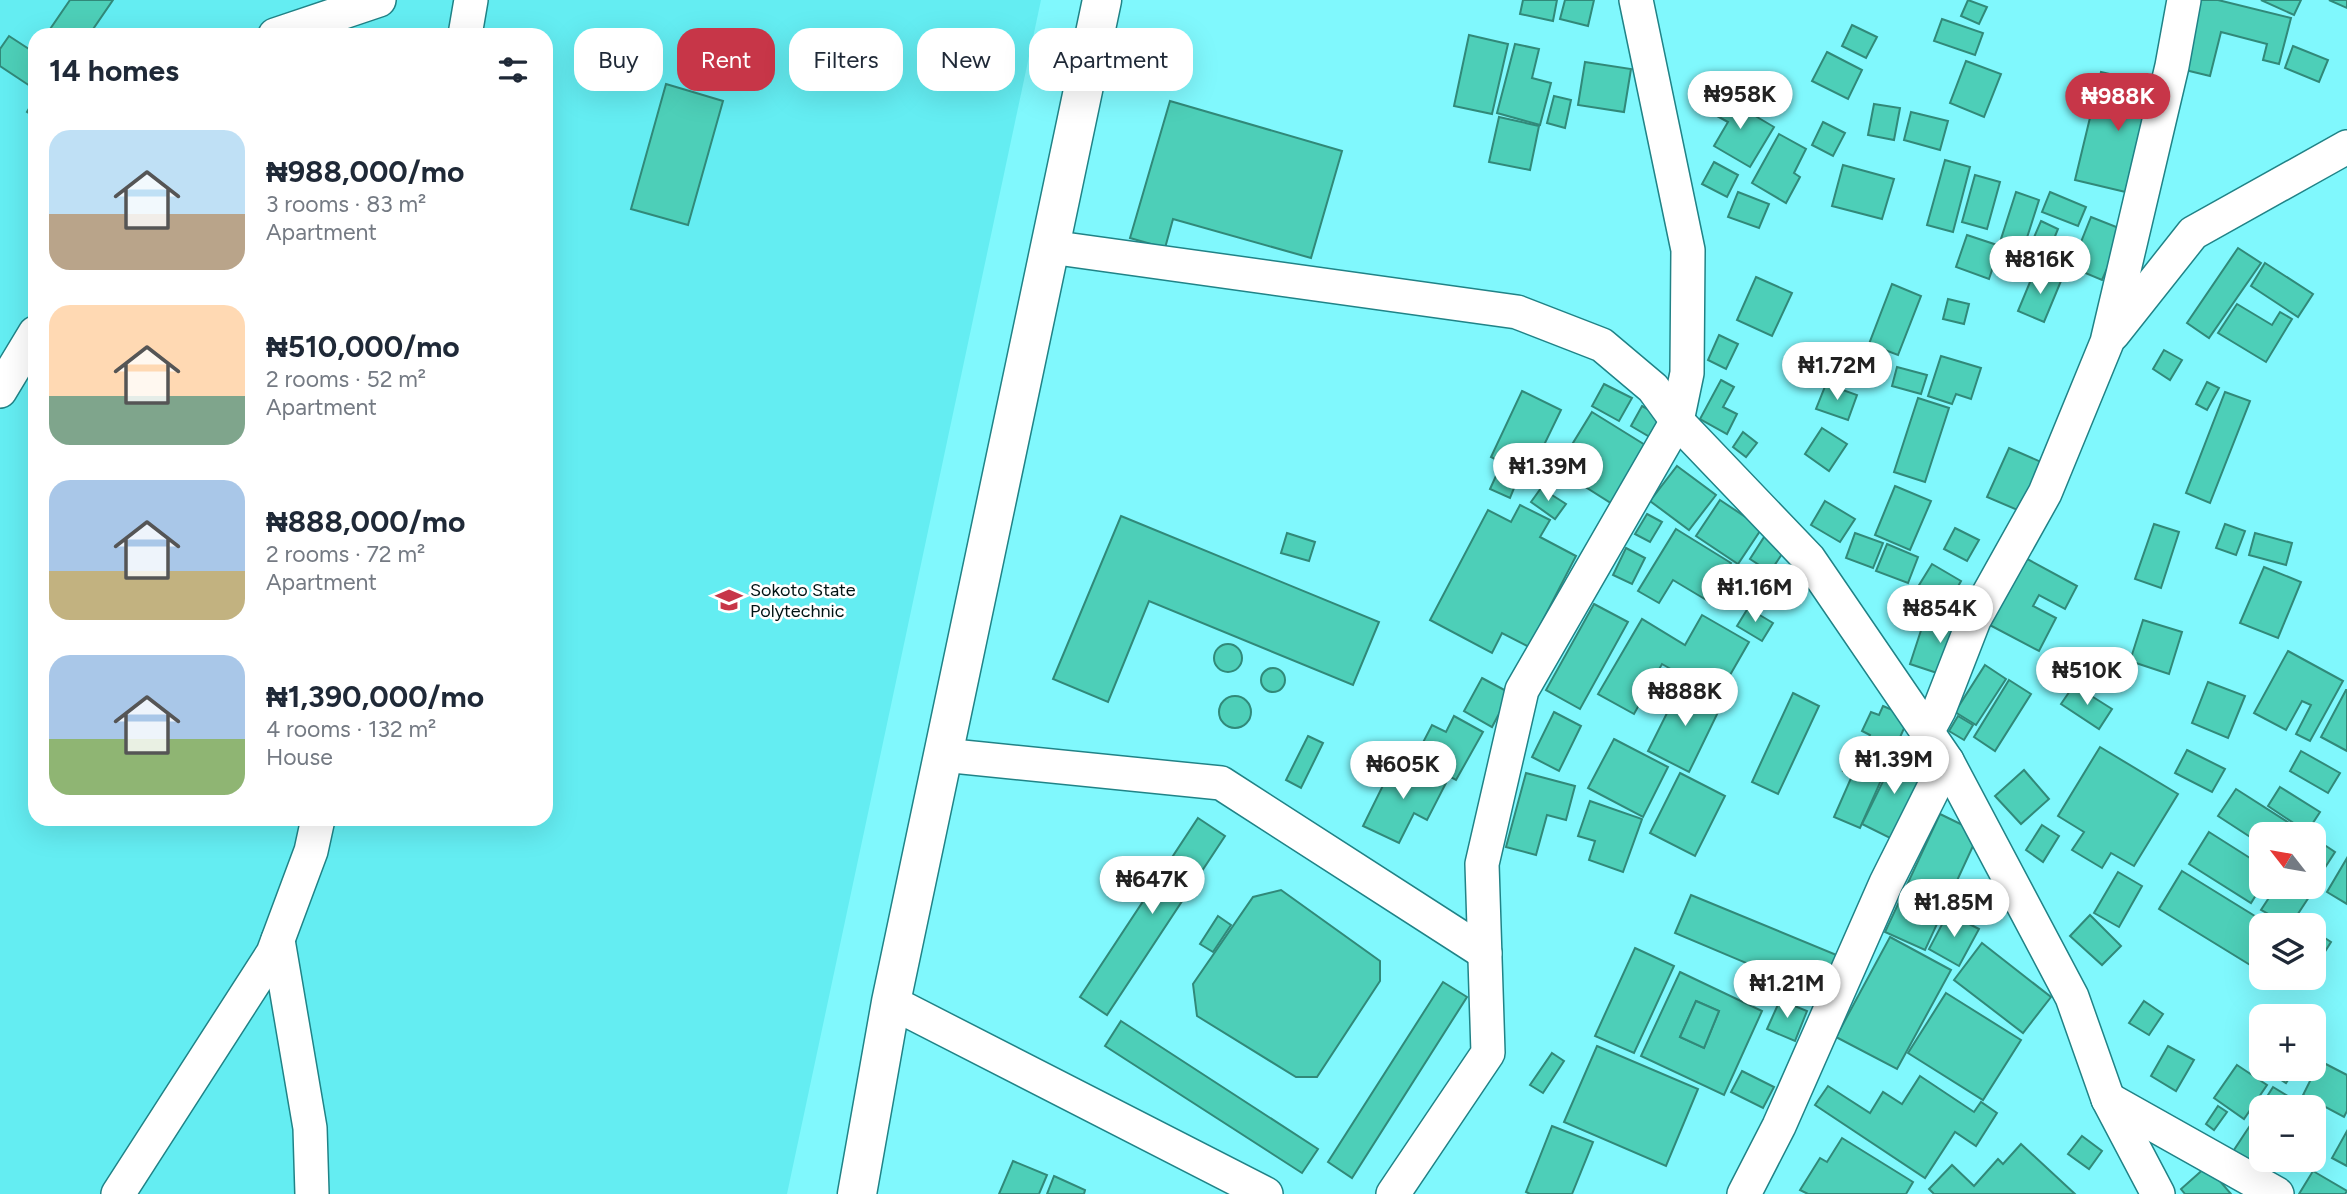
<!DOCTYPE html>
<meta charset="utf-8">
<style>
:root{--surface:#fff;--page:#f2f2f3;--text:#1f2937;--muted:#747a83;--accent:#c73648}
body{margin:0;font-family:Figtree,sans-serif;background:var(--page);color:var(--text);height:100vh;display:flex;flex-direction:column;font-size:26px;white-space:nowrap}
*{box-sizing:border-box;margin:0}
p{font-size:23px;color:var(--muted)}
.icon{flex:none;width:38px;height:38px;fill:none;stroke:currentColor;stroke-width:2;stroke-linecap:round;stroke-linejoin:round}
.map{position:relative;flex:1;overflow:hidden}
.side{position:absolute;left:28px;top:28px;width:525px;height:798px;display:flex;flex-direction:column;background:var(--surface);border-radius:21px;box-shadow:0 7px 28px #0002}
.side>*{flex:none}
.top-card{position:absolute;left:574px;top:28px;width:665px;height:63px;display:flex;gap:14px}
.needle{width:46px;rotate:301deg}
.controls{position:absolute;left:2249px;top:822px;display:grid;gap:14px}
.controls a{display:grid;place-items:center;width:77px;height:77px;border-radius:14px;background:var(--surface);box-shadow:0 7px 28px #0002;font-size:35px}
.price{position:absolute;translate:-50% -60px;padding:0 16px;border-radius:24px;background:#fff;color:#222;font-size:23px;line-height:46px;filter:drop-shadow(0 2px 4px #0008)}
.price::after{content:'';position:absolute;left:50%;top:42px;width:21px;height:16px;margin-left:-10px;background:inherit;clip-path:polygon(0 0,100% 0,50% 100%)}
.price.selected{background:var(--accent);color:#fff}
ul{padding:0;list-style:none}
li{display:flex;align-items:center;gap:21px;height:175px;padding:0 21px}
li span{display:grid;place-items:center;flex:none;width:196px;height:140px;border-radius:21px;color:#555}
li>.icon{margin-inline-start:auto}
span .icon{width:84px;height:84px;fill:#fffc;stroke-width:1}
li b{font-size:30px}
h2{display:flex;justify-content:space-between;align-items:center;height:84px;padding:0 21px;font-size:30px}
.chip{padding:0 24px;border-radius:21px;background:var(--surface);box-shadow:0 7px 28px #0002;font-size:24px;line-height:63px}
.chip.selected{background:var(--accent);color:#fff}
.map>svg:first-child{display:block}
.built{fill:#64edf2;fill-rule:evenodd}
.building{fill:#4dcfb8;stroke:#318979;stroke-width:2;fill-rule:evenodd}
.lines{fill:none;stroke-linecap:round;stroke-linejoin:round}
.minor-casing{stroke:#208387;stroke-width:36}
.tertiary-casing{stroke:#208387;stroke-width:41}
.minor{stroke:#fff;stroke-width:33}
.tertiary{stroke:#fff;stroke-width:38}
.labels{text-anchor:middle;stroke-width:5;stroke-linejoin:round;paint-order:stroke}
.poi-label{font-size:18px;fill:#001314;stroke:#fff;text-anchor:start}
</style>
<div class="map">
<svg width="2347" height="1194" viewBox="0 0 2347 1194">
<rect width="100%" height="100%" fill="#80f8fd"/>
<path class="built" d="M 0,0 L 1041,0 L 787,1194 L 0,1194 ZM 35,35 L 546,35 L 546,819 L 35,819 Z"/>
<g class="building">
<path d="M 70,0 L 113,0 L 89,35 L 46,35 Z"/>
<path d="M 1523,0 L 1557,0 L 1553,21 L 1520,14 Z"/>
<path d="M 1565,0 L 1594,0 L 1588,26 L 1560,19 Z"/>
<path d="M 1968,0 L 1987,7 L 1979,24 L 1961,16 Z"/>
<path d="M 2199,0 L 2218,0 L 2291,18 L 2279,64 L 2263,60 L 2267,44 L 2221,32 L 2210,76 L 2181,69 Z"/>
<path d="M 2261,0 L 2301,0 L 2294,15 Z"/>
<path d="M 2329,0 L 2347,0 L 2347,8 Z"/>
<path d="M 1942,19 L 1983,33 L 1975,55 L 1934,41 Z"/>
<path d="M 1852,25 L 1877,37 L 1866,58 L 1842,46 Z"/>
<path d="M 1469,35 L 1508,44 L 1492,114 L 1454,106 Z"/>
<path d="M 9,36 L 35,53 L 35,79 L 30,86 L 0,66 L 0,49 Z"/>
<path d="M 1515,44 L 1539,49 L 1532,78 L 1551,83 L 1540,125 L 1497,113 Z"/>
<path d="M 2293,46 L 2328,60 L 2319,82 L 2285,68 Z"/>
<path d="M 1827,52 L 1862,70 L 1848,99 L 1812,81 Z"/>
<path d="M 1966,61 L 2001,74 L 1984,117 L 1950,103 Z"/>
<path d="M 1585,62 L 1631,69 L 1624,112 L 1578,105 Z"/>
<path d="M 2101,72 L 2161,86 L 2134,194 L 2075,180 Z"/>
<path d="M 666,84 L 723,101 L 688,225 L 631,209 Z"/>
<path d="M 1718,94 L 1774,127 L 1750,167 L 1714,146 L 1728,122 L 1708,111 Z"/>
<path d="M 1554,96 L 1571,100 L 1565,128 L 1547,123 Z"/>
<path d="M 35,98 L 35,117 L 27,112 Z"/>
<path d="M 1170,101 L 1342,151 L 1311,258 L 1173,219 L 1165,248 L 1130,238 Z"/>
<path d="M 1874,104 L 1900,108 L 1894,140 L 1868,135 Z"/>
<path d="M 1911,112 L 1948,121 L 1940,150 L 1904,140 Z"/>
<path d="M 1499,117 L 1539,126 L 1530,170 L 1489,162 Z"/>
<path d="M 1823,122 L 1845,133 L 1833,156 L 1812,145 Z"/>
<path d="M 1779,134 L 1806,149 L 1794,173 L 1800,177 L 1786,203 L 1752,183 Z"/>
<path d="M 1945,160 L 1970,167 L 1953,232 L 1927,225 Z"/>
<path d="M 1714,162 L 1738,175 L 1727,197 L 1702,184 Z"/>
<path d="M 1843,165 L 1894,179 L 1882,219 L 1832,206 Z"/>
<path d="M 1975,175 L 2000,182 L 1987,229 L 1962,222 Z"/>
<path d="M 1738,192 L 1769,204 L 1759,228 L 1728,217 Z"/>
<path d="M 2016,192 L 2039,200 L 2024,247 L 2001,239 Z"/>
<path d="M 2050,192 L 2086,207 L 2078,226 L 2042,212 Z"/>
<path d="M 2091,217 L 2124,230 L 2102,280 L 2071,267 Z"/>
<path d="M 2041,221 L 2058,229 L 2044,263 L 2026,256 Z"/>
<path d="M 1967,235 L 2000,246 L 1989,279 L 1956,267 Z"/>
<path d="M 2238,248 L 2261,263 L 2209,338 L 2187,323 Z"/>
<path d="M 2265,263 L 2313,294 L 2298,317 L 2251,286 Z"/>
<path d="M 2035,270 L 2061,281 L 2044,322 L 2018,311 Z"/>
<path d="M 1756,277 L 1792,293 L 1772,336 L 1737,320 Z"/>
<path d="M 1892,284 L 1921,296 L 1898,355 L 1869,344 Z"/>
<path d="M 1948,299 L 1969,304 L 1964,324 L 1943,319 Z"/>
<path d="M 2237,304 L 2272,325 L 2280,312 L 2292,319 L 2266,362 L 2218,333 Z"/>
<path d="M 1719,335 L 1738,344 L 1726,369 L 1708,360 Z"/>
<path d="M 2164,350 L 2182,360 L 2170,380 L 2153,369 Z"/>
<path d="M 1941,356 L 1981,368 L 1971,399 L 1956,394 L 1952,404 L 1928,396 Z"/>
<path d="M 1897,367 L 1927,375 L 1921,394 L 1892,386 Z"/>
<path d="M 1721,380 L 1734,387 L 1723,407 L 1737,414 L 1727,434 L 1700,419 Z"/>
<path d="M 2207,382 L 2219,388 L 2207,410 L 2196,404 Z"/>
<path d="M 1604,384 L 1632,398 L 1619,421 L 1592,406 Z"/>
<path d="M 1826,384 L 1857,395 L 1848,420 L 1816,409 Z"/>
<path d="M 1522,391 L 1561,410 L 1529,476 L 1491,457 Z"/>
<path d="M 2225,392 L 2250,401 L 2210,503 L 2186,493 Z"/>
<path d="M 1918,398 L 1949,408 L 1925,482 L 1894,472 Z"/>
<path d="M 1642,406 L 1666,419 L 1655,440 L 1631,426 Z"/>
<path d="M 1592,412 L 1650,448 L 1614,505 L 1557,469 Z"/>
<path d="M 1822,428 L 1847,444 L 1829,471 L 1805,454 Z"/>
<path d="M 1743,432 L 1757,443 L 1746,457 L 1733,447 Z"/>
<path d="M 2009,448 L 2048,465 L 2027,514 L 1987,497 Z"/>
<path d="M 1677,466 L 1716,495 L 1689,530 L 1650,501 Z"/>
<path d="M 1500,467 L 1519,476 L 1510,498 L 1490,489 Z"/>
<path d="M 1895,486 L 1931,501 L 1910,550 L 1875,535 Z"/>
<path d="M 1541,488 L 1566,504 L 1555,519 L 1531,502 Z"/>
<path d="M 1720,500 L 1762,528 L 1738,564 L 1696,536 Z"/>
<path d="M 1825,501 L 1855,519 L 1840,542 L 1811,525 Z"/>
<path d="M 1520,505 L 1550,520 L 1540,537 L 1576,556 L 1529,647 L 1502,633 L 1492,653 L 1430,620 L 1488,510 L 1511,522 Z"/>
<path d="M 1647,514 L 1662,522 L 1650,542 L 1635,534 Z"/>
<path d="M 1121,516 L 1379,622 L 1353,685 L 1149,601 L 1108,702 L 1053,679 Z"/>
<path d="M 2154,524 L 2179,532 L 2161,588 L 2135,579 Z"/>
<path d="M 2225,524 L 2245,531 L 2236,555 L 2216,548 Z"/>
<path d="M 1955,528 L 1979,540 L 1967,561 L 1944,549 Z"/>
<path d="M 1676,529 L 1731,563 L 1708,601 L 1673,580 L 1659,603 L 1638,591 Z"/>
<path d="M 1287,533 L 1315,542 L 1309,561 L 1281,553 Z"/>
<path d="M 1855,533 L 1883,543 L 1873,568 L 1846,558 Z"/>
<path d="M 2255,533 L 2292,543 L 2286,565 L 2249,555 Z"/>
<path d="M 1766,534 L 1786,548 L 1770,572 L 1750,559 Z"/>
<path d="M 1887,544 L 1918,557 L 1908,583 L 1876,571 Z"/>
<path d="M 1626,548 L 1645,558 L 1632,584 L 1613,575 Z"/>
<path d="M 2020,555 L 2077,586 L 2065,609 L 2039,595 L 2033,606 L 2056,618 L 2039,651 L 1984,622 Z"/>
<path d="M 1932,564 L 1961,581 L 1946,608 L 1916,590 Z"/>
<path d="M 2264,567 L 2301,582 L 2278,638 L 2240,623 Z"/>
<path d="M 1759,574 L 1775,583 L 1770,594 L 1753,584 Z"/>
<path d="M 1594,604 L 1628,622 L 1580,709 L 1546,690 Z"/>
<path d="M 1748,608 L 1773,623 L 1762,641 L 1737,626 Z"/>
<path d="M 1927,612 L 1969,626 L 1952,678 L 1910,664 Z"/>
<path d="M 1702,615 L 1749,642 L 1718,696 L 1662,664 L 1634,714 L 1598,694 L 1642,619 L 1685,645 Z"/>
<path d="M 2143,620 L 2182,632 L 2169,674 L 2130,661 Z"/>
<circle cx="1228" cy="658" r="14"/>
<path d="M 2288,651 L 2343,681 L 2310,741 L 2296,734 L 2311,705 L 2302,701 L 2286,730 L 2254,713 Z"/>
<path d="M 1985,665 L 2006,679 L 1976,725 L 1955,712 Z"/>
<circle cx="1273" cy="680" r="12"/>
<path d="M 1482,678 L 1510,693 L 1492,727 L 1464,711 Z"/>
<path d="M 2009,680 L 2031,694 L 1995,751 L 1974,737 Z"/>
<path d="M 2208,682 L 2245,696 L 2228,738 L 2192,723 Z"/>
<path d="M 1682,683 L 1722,704 L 1689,772 L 1648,751 Z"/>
<path d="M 2074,685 L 2112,709 L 2099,729 L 2061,704 Z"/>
<path d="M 2346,690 L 2347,690 L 2347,751 L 2321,737 Z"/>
<path d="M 1793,693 L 1819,706 L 1778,794 L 1752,782 Z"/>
<circle cx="1235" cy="712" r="16"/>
<path d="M 1883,706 L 1909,717 L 1860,828 L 1834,817 L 1852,776 L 1843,771 L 1849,756 L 1859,760 L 1870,735 L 1862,731 L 1871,712 L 1879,715 Z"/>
<path d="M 1554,712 L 1581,726 L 1559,771 L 1532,757 Z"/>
<path d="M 1454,716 L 1483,732 L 1456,780 L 1415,758 L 1432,725 L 1446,732 Z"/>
<path d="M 1958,716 L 1973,725 L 1964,740 L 1949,731 Z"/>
<path d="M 1308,736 L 1323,743 L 1301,788 L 1286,780 Z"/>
<path d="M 1614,739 L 1668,767 L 1643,817 L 1588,788 Z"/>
<path d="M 2100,747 L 2178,794 L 2134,866 L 2111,853 L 2102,868 L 2072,850 L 2084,832 L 2058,816 Z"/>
<path d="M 2187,750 L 2225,769 L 2212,792 L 2175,773 Z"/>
<path d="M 2301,751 L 2340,773 L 2328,793 L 2290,771 Z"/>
<path d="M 1897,753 L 1927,767 L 1892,839 L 1862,824 Z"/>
<path d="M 1396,759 L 1446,783 L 1427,820 L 1414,813 L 1399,843 L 1363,826 Z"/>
<path d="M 2024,770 L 2049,799 L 2021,824 L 1995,796 Z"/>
<path d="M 1526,773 L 1575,786 L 1566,820 L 1547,815 L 1536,855 L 1506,847 Z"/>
<path d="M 1680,773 L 1725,796 L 1695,856 L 1650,833 Z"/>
<path d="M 2280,787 L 2320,812 L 2307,832 L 2268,806 Z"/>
<path d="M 2236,789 L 2308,835 L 2261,835 L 2261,844 L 2218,816 Z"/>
<path d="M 1590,801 L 1642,819 L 1623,872 L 1589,860 L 1595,841 L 1578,836 Z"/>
<path d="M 1940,814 L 1979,833 L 1925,950 L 1885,932 Z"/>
<path d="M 1198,818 L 1225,836 L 1107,1015 L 1080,997 Z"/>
<path d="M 2042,825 L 2059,836 L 2043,862 L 2026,850 Z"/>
<path d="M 2209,832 L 2261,865 L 2261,887 L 2251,903 L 2189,864 Z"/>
<path d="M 2314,838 L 2335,852 L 2317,880 L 2314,878 Z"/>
<path d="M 2347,858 L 2347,904 L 2327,892 Z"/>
<path d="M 2182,871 L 2271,926 L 2261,926 L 2260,971 L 2159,909 Z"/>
<path d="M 2118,872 L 2142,886 L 2119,927 L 2094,913 Z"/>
<path d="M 2276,887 L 2294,887 L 2309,897 L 2290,926 L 2261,910 Z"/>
<path d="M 1281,890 L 1380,961 L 1380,981 L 1317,1077 L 1296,1077 L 1197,1016 L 1193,984 L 1253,897 Z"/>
<path d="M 1691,895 L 1839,956 L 1822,995 L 1675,933 Z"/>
<path d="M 1948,913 L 1979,929 L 1959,966 L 1929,949 Z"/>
<path d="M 2090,915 L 2121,946 L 2102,965 L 2070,936 Z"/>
<path d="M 1218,916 L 1231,925 L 1213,952 L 1200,944 Z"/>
<path d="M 2314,931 L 2331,942 L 2314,969 Z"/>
<path d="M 1890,937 L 1951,970 L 1897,1069 L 1836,1037 Z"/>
<path d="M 1982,943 L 2051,997 L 2023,1033 L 1954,980 Z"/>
<path d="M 1635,948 L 1674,966 L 1634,1053 L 1595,1036 Z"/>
<path d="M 1680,972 L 1762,1011 L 1724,1095 L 1641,1056 ZM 1696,1001 L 1719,1011 L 1704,1048 L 1680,1037 Z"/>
<path d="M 1443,982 L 1467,997 L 1352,1178 L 1328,1162 Z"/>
<path d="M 1946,993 L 2021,1040 L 1983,1100 L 1908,1053 Z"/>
<path d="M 1780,1000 L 1807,1011 L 1795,1041 L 1767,1029 Z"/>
<path d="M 1696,1001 L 1719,1011 L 1704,1048 L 1680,1037 Z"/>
<path d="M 2144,1001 L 2163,1014 L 2149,1035 L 2129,1023 Z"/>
<path d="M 1121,1021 L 1318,1149 L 1302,1173 L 1105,1046 Z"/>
<path d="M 1597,1046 L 1698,1089 L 1666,1166 L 1564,1122 Z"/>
<path d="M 2168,1046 L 2194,1060 L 2176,1091 L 2151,1076 Z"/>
<path d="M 1552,1053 L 1564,1061 L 1543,1093 L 1530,1085 Z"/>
<path d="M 2261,1055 L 2261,1069 L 2270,1069 L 2267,1074 L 2254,1065 Z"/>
<path d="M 2320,1061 L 2347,1075 L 2347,1111 L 2344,1117 L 2303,1095 Z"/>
<path d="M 2237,1065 L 2267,1085 L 2244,1119 L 2214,1098 Z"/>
<path d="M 2276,1069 L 2295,1069 L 2286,1083 L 2272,1074 Z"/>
<path d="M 1742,1071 L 1774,1087 L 1763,1108 L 1731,1092 Z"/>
<path d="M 1920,1076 L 1974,1112 L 1981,1102 L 1997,1113 L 1976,1146 L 1955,1132 L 1925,1178 L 1815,1105 L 1828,1086 L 1870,1113 L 1883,1092 L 1902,1104 Z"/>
<path d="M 2273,1087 L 2304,1106 L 2306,1108 L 2261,1108 L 2261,1117 L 2256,1114 Z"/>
<path d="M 2218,1106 L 2227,1112 L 2214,1130 L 2206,1124 Z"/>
<path d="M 2253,1121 L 2261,1126 L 2261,1160 L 2270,1160 L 2260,1176 L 2230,1156 Z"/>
<path d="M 1552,1126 L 1593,1142 L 1572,1194 L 1530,1194 L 1526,1192 Z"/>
<path d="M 2347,1131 L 2347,1166 L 2332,1158 Z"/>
<path d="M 2082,1136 L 2102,1151 L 2089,1169 L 2068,1154 Z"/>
<path d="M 1842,1138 L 1913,1182 L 1906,1194 L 1808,1194 L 1800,1190 L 1820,1158 L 1827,1162 Z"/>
<path d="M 2021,1144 L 2075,1194 L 1934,1194 L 1929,1189 L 1952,1165 L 1974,1186 L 1998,1159 L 2003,1164 Z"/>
<path d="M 1013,1161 L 1047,1175 L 1039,1194 L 999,1194 Z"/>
<path d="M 2207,1166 L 2231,1194 L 2185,1194 L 2181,1189 Z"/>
<path d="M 2313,1171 L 2347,1191 L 2345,1194 L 2299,1194 Z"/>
<path d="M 1054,1176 L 1085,1190 L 1084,1194 L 1047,1194 Z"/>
</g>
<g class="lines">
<g class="minor-casing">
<g id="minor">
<path d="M 275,35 L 379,0"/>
<path d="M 465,35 L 471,0"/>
<path d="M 1050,247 L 1517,312 L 1602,345 L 1653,388 L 1677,421 L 1809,559 L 1947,761 L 2072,997 L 2108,1099 L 2158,1194"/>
<path d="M 2113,334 L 2193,233 L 2347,147"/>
<path d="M 0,391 L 35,333"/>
<path d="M 1927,732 L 1939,710 L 1974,620 L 2045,493 L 2107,342 L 2172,66 L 2184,0"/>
<path d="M 943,755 L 1221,783 L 1485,953"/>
<path d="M 278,940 L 310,1128 L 312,1194"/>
<path d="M 891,1002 L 1266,1194"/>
<path d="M 2108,1099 L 2277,1194"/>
<path d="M 118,1194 L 273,953 L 311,851 L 318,819"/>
<path d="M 1393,1194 L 1488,1053 L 1482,864 L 1522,690 L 1677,421 L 1687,373 L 1688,250 L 1636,0"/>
<path d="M 1744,1194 L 1779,1126 L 1886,883 L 1947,761"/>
</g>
</g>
<g class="tertiary-casing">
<path id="tertiary" d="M 857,1194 L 891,1002 L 1102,0"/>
</g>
<use href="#minor" class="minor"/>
<use href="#tertiary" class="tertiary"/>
</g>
<defs>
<g id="university-bare" transform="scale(2.1)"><path d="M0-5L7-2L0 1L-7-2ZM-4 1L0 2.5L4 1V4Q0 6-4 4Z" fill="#c73648" stroke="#fff" stroke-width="2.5" paint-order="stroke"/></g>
</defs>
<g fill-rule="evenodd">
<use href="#university-bare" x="729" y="600"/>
</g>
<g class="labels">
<g class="poi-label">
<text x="750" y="596">Sokoto State<tspan x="750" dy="21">Polytechnic</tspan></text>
</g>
</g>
</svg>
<div class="controls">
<a><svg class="needle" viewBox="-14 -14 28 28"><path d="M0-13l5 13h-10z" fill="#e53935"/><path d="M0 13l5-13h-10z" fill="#747a83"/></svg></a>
<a><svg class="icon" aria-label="layers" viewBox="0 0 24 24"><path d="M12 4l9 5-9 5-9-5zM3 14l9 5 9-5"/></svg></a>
<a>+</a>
<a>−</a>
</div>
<b class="price" style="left:1740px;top:131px">₦958K</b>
<b class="price selected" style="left:2118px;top:133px">₦988K</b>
<b class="price" style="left:2040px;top:296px">₦816K</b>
<b class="price" style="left:1837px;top:402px">₦1.72M</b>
<b class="price" style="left:1548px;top:503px">₦1.39M</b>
<b class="price" style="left:1755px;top:624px">₦1.16M</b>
<b class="price" style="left:1940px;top:645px">₦854K</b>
<b class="price" style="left:2087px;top:707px">₦510K</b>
<b class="price" style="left:1685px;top:728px">₦888K</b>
<b class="price" style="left:1894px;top:796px">₦1.39M</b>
<b class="price" style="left:1403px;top:801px">₦605K</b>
<b class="price" style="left:1152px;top:916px">₦647K</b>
<b class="price" style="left:1954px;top:939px">₦1.85M</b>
<b class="price" style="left:1787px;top:1020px">₦1.21M</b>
<div class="top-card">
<a class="chip">Buy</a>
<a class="chip selected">Rent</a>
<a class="chip">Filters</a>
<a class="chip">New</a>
<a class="chip">Apartment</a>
</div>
<section class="side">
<h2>14 homes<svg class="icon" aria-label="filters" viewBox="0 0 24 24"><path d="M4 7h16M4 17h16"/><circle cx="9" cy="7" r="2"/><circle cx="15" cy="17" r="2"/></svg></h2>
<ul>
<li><span style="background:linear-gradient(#bfe0f5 60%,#b9a48a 0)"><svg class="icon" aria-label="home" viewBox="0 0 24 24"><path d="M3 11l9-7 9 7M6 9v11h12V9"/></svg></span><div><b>₦988,000/mo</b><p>3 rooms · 83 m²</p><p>Apartment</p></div></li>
<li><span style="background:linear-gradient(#ffd9b3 65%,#7fa58c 0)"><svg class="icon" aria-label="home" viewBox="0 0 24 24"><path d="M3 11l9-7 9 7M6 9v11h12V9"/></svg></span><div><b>₦510,000/mo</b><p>2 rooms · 52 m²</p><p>Apartment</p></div></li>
<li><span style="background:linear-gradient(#a9c7e8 65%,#c2b280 0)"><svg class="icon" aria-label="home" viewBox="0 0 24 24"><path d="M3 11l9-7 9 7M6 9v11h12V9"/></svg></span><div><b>₦888,000/mo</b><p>2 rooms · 72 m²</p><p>Apartment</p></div></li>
<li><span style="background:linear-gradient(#a9c7e8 60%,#8fb573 0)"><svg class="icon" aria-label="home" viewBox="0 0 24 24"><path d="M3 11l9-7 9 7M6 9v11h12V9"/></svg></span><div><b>₦1,390,000/mo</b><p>4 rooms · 132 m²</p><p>House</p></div></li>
</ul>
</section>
</div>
